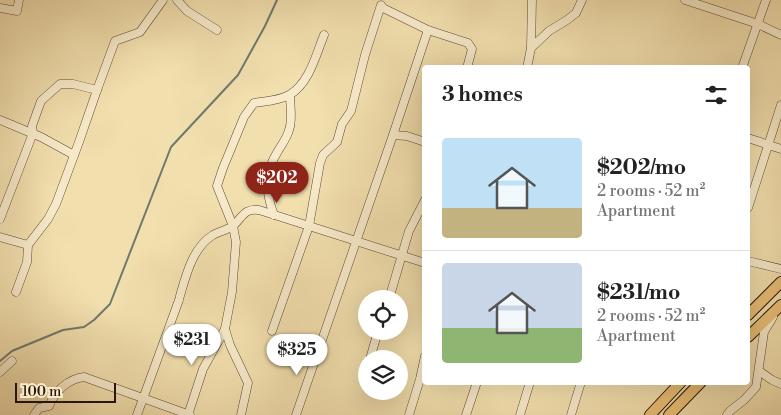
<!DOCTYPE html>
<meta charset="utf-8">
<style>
:root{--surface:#fff;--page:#f6f6f6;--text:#222;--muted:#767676;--line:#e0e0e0;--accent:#8f2418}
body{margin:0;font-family:"Libre Bodoni",serif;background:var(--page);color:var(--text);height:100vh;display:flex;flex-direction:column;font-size:19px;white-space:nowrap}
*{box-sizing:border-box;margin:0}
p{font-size:16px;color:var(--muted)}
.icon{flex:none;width:28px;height:28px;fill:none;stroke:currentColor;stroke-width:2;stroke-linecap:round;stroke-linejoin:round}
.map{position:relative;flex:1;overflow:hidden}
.side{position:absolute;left:422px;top:65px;width:328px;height:320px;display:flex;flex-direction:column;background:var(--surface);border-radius:5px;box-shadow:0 5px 20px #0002}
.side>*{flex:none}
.buttons{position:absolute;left:358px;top:290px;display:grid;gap:10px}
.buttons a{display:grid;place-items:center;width:50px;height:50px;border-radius:50%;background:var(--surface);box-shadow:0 5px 20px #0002;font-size:25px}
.scale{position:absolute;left:15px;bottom:12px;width:101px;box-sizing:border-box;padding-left:5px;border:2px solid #291709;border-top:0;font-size:14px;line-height:18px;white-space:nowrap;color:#291709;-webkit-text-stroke:4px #f7eaca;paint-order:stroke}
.price{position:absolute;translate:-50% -42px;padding:0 11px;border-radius:18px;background:#fff;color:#222;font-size:16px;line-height:32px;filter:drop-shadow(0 1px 2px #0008)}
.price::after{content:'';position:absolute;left:50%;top:30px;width:15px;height:11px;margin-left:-8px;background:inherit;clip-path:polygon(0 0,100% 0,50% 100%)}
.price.current{background:var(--accent);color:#fff}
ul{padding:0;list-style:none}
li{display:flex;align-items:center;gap:15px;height:125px;padding:0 20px}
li+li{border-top:1px solid var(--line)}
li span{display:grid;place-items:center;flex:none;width:140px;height:100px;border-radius:5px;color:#555}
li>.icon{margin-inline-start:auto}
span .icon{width:60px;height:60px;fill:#fffc;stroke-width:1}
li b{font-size:21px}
h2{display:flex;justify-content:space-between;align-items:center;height:60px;padding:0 20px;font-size:21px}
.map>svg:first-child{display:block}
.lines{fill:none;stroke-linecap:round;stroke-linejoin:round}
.stream{stroke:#6f796f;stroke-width:2}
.minor-casing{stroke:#5b4932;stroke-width:9}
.major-casing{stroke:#291709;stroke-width:12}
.minor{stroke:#f7eaca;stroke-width:8}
.major{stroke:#e9c077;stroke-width:10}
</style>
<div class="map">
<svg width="781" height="415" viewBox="0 0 781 415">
<rect width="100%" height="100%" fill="#f2dfae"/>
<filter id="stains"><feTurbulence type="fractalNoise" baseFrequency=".004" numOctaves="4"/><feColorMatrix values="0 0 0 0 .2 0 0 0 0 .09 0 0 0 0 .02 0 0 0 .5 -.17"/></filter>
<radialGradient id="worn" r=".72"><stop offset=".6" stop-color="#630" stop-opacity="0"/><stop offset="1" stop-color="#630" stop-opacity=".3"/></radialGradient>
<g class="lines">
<path class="stream" d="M 0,361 L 12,351 L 63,330 L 84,327 L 94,320 L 110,304 L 171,147 L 238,75 L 265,26 L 277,0"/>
<g class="minor-casing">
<g id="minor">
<path d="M 177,0 L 187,11 L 217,30"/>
<path d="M 685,0 L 758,24 L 781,35"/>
<path d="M 0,8 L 17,11 L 19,0"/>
<path d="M 531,48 L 549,31 L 567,20 L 576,13 L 582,0"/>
<path d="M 527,68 L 531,48 L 532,0"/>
<path d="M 742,68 L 766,0"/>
<path d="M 0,120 L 41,137 L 74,155"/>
<path d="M 393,135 L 428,30"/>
<path d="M 748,138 L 781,149"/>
<path d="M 748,208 L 781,105"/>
<path d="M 274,215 C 265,191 264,173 278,151 C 282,144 287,138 289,130 C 293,120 290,105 290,95"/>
<path d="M 0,219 L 33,133 L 32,126 L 41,101 L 60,84 L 73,84 L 97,90 L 115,41 L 140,32 L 163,0"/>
<path d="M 0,237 L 28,245"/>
<path d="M 748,261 L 781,269"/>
<path d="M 16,292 L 27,262 L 28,245 L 48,219 L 56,204 L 79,142 L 97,90"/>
<path d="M 180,296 C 186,275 193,247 213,235 C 219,231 229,230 234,225 C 243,216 245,208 259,210 L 425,263"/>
<path d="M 389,299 L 409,231 L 425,200"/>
<path d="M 272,331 L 309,226 L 320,163 L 323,155 L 337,142 L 342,124 L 351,111 L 365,55 L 381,5 L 383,8 L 428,30 L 468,43 L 472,49 L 467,68"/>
<path d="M 370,359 L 378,331"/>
<path d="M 759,371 L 772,380 L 781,384"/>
<path d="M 0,372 L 12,361"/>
<path d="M 34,415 L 39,408 L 49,406 C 55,391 68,379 84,377 L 190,415"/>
<path d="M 137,415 L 179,300"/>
<path d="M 188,415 L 203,369 L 225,329"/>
<path d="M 241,415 L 248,383 L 230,345 L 225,329 L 232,292 L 236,242 L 233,226 L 217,186 L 223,168 L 244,117 L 254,103 C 266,101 278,101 289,95 C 309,84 316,55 324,35"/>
<path d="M 296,415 L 393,135 L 407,136 L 425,142"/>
<path d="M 409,415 L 420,379 L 425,356"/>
<path d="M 466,415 L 477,382"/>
<path d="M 520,415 L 530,382"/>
<path d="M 571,415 L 581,382"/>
<path d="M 727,415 L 730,411 L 744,400 L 756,387 L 764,332 L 773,317"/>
</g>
</g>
<g class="major-casing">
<g id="major">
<path d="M 748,315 L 781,282"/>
<path d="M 748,337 L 781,305"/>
<path d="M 650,415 L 681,382"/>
<path d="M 669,415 L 701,382"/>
</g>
</g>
<use href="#minor" class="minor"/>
<use href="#major" class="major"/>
</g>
<rect width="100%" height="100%" filter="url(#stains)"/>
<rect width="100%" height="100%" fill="url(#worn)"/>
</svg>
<div class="buttons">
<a><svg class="icon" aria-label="locate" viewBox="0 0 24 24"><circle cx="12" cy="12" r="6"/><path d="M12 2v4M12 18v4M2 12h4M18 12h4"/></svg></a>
<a><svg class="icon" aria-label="layers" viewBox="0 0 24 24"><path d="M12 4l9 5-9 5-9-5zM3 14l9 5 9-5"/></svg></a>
</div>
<div class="scale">100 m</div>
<b class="price current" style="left:277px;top:204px">$202</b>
<b class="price" style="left:192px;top:366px">$231</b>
<b class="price" style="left:297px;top:376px">$325</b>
<section class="side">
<h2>3 homes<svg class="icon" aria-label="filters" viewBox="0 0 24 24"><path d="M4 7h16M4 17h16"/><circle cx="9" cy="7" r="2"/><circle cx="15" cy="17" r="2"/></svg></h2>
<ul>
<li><span style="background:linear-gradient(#bfe0f5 70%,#c2b280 0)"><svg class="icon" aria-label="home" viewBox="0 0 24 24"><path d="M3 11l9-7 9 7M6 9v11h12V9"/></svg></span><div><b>$202/mo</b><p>2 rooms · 52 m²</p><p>Apartment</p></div></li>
<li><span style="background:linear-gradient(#c9d6e8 65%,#8fb573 0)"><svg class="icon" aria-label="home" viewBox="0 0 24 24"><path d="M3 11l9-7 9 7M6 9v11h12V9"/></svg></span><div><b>$231/mo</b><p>2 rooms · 52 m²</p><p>Apartment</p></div></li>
</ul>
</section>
</div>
